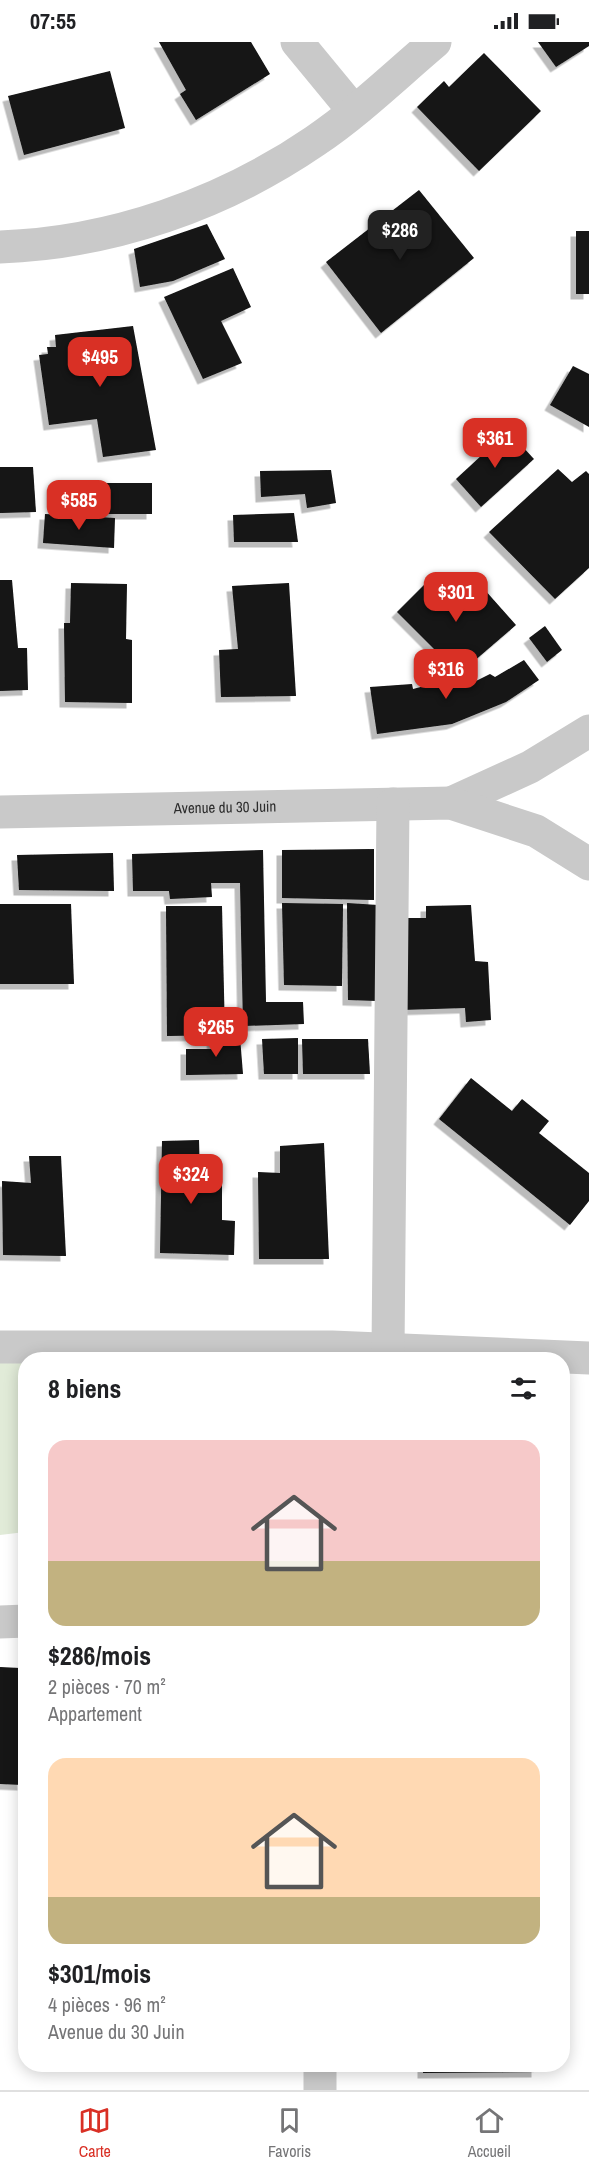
<!DOCTYPE html>
<html lang="fr">
<meta charset="utf-8">
<style>
:root{--surface:#fff;--page:#f6f6f6;--text:#202124;--muted:#757577;--line:#e0e0e0;--accent:#d93025}
body{margin:0;font-family:"Archivo Narrow",sans-serif;background:var(--page);color:var(--text);height:100vh;display:flex;flex-direction:column;font-size:22px;white-space:nowrap}
*{box-sizing:border-box;margin:0}
p{font-size:20px;color:var(--muted)}
.icon{flex:none;width:33px;height:33px;fill:none;stroke:currentColor;stroke-width:2;stroke-linecap:round;stroke-linejoin:round}
.map{position:relative;flex:1;overflow:hidden}
.details{position:absolute;left:18px;top:1310px;width:552px;height:720px;display:flex;flex-direction:column;background:var(--surface);border-radius:24px;box-shadow:0 3px 15px #0003}
.details>*{flex:none}
.price{position:absolute;translate:-50% -51px;padding:0 14px;border-radius:12px;background:var(--accent);color:#fff;font-size:20px;line-height:39px;filter:drop-shadow(0 2px 3px #0008)}
.price::after{content:'';position:absolute;left:50%;top:36px;width:18px;height:14px;margin-left:-9px;background:inherit;clip-path:polygon(0 0,100% 0,50% 100%)}
.price.active{background:#222;color:#fff}
ul{padding:0;list-style:none}
li{display:grid;align-content:center;gap:12px;height:318px;padding:0 30px}
li span{display:grid;place-items:center;height:186px;border-radius:18px;color:#555}
li>.icon{margin-inline-start:auto}
span .icon{width:108px;height:108px;fill:#fffc;stroke-width:1}
li b{font-size:26px}
h2{display:flex;justify-content:space-between;align-items:center;height:72px;padding:0 30px;font-size:26px}
.status{display:flex;justify-content:space-between;align-items:center;height:42px;padding:0 30px;background:var(--surface);direction:ltr}
.status svg{height:16px;fill:currentColor}
.dock{display:flex;justify-content:space-around;align-items:center;height:84px;border-top:2px solid var(--line);background:var(--surface);font-size:16px;color:var(--muted)}
.dock a{display:grid;justify-items:center;gap:3px}
.dock .active{color:var(--accent)}
.map>svg:first-child{display:block}
.garden{fill:#e1ebd8}
.building{fill:#131313;filter:url(#shadow)}
.lines{fill:none;stroke-linecap:round;stroke-linejoin:round}
.minor{stroke:#c9c9c9;stroke-width:33}
.labels{text-anchor:middle;stroke-width:6;stroke-linejoin:round;paint-order:stroke}
.street-label{font-size:15px;fill:#2c2c2c;stroke:#fff}
</style>
<div class="status"><b>07:55</b><svg viewBox="0 0 49 12"><path d="M0 12V9h3v3zM5 12V6h3v6zM10 12V3h3v9zM15 12V0h3v12zM26 1h20v11H26zM47 4h2v5h-2z"/></svg></div>
<div class="map">
<svg width="589" height="2048" viewBox="0 0 589 2048">
<defs>
<filter id="shadow"><feDropShadow dx="-5.5" dy="5.5" stdDeviation="0" flood-color="#0004"/></filter>
</defs>
<rect width="100%" height="100%" fill="#fff"/>
<path class="garden" d="M 0,1320 L 25,1321 L 25,1490 L 0,1493 Z"/>
<g class="building">
<path d="M 159,0 L 251,0 L 270,32 L 196,78 L 180,52 L 186,48 Z"/>
<path d="M 538,0 L 589,0 L 589,4 L 556,25 Z"/>
<path d="M 484,11 L 541,69 L 479,129 L 417,65 L 444,39 L 449,45 Z"/>
<path d="M 110,29 L 125,86 L 24,113 L 8,54 Z"/>
<path d="M 419,148 L 474,216 L 381,291 L 326,220 Z"/>
<path d="M 207,182 L 225,217 L 173,239 L 140,245 L 134,207 Z"/>
<rect x="576" y="189" width="13" height="63"/>
<path d="M 233,226 L 251,265 L 221,279 L 242,321 L 203,337 L 164,255 Z"/>
<path d="M 133,284 L 156,408 L 103,415 L 97,377 L 49,383 L 39,313 L 48,312 L 47,305 L 56,305 L 55,293 Z"/>
<path d="M 573,324 L 589,332 L 589,385 L 550,363 Z"/>
<path d="M 508,389 L 534,417 L 481,465 L 456,437 Z"/>
<path d="M 0,425 L 33,425 L 36,470 L 0,471 Z"/>
<path d="M 558,427 L 572,440 L 586,429 L 589,432 L 589,526 L 555,557 L 489,490 Z"/>
<path d="M 331,428 L 336,461 L 307,466 L 305,452 L 261,455 L 260,429 Z"/>
<rect x="82" y="441" width="70" height="31"/>
<path d="M 294,471 L 298,500 L 234,500 L 233,473 Z"/>
<path d="M 45,472 L 115,476 L 114,506 L 43,501 Z"/>
<path d="M 435,532 L 466,564 L 484,547 L 516,583 L 459,632 L 397,570 Z"/>
<path d="M 0,538 L 12,538 L 18,606 L 27,606 L 28,648 L 0,649 Z"/>
<path d="M 71,541 L 127,542 L 126,597 L 132,598 L 132,661 L 65,660 L 64,581 L 70,581 Z"/>
<path d="M 289,541 L 296,654 L 221,655 L 219,608 L 238,607 L 232,544 Z"/>
<path d="M 545,584 L 562,608 L 547,620 L 529,596 Z"/>
<path d="M 524,618 L 539,638 L 506,660 L 452,682 L 377,692 L 370,645 L 412,642 L 413,647 L 463,634 L 466,644 L 490,632 L 495,635 Z"/>
<path d="M 374,807 L 374,858 L 282,856 L 282,808 Z"/>
<path d="M 263,808 L 266,960 L 303,960 L 304,982 L 243,984 L 240,841 L 211,841 L 212,855 L 170,857 L 169,849 L 133,849 L 132,812 Z"/>
<path d="M 113,811 L 114,849 L 19,848 L 17,813 Z"/>
<path d="M 282,861 L 343,862 L 342,944 L 284,943 Z"/>
<path d="M 347,861 L 378,863 L 377,959 L 348,958 Z"/>
<path d="M 0,862 L 71,862 L 74,942 L 0,942 Z"/>
<path d="M 471,863 L 475,919 L 488,920 L 491,978 L 466,980 L 465,966 L 401,968 L 397,876 L 426,876 L 426,864 Z"/>
<path d="M 166,864 L 222,864 L 225,993 L 167,994 Z"/>
<path d="M 240,995 L 243,1032 L 186,1033 L 186,1007 L 213,1007 L 212,996 Z"/>
<path d="M 298,996 L 298,1032 L 264,1032 L 262,997 Z"/>
<path d="M 302,997 L 368,997 L 370,1032 L 303,1032 Z"/>
<path d="M 471,1036 L 512,1069 L 522,1057 L 549,1079 L 539,1091 L 589,1131 L 589,1159 L 570,1183 L 439,1077 Z"/>
<path d="M 199,1098 L 200,1137 L 222,1137 L 222,1178 L 235,1179 L 234,1213 L 160,1211 L 162,1099 Z"/>
<path d="M 324,1101 L 329,1217 L 259,1217 L 258,1130 L 280,1131 L 280,1104 Z"/>
<path d="M 29,1114 L 61,1114 L 66,1214 L 3,1213 L 2,1139 L 31,1141 Z"/>
<path d="M 0,1625 L 20,1626 L 23,1743 L 0,1742 Z"/>
<path d="M 423,2022 L 537,2022 L 537,2030 L 423,2031 Z"/>
</g>
<g class="lines">
<g class="minor">
<path d="M 297,0 L 353,68"/>
<path d="M 0,205 C 112,201 223,162 315,99 C 358,70 396,33 435,0"/>
<path d="M 451,761 L 530,725 L 589,689"/>
<path id="s1" d="M 0,770 L 451,761 L 536,789 L 589,822"/>
<path d="M 0,1305 L 332,1305 L 589,1316"/>
<path d="M 388,1309 L 393,762"/>
<path d="M 0,1580 L 26,1579"/>
<path d="M 320,2048 L 320,2022"/>
</g>
</g>
<g class="labels">
<g class="street-label">
<text dy="5" stroke="none"><textPath href="#s1" startOffset="225">Avenue du 30 Juin</textPath></text>
</g>
</g>
</svg>
<b class="price active" style="left:400px;top:219px">$286</b>
<b class="price" style="left:100px;top:346px">$495</b>
<b class="price" style="left:495px;top:427px">$361</b>
<b class="price" style="left:79px;top:489px">$585</b>
<b class="price" style="left:456px;top:581px">$301</b>
<b class="price" style="left:446px;top:658px">$316</b>
<b class="price" style="left:216px;top:1016px">$265</b>
<b class="price" style="left:191px;top:1163px">$324</b>
<section class="details">
<h2>8 biens<svg class="icon" aria-label="filters" viewBox="0 0 24 24"><path d="M4 7h16M4 17h16"/><circle cx="9" cy="7" r="2"/><circle cx="15" cy="17" r="2"/></svg></h2>
<ul>
<li><span style="background:linear-gradient(#f6c9c9 65%,#c2b280 0)"><svg class="icon" aria-label="home" viewBox="0 0 24 24"><path d="M3 11l9-7 9 7M6 9v11h12V9"/></svg></span><div><b>$286/mois</b><p>2 pièces · 70 m²</p><p>Appartement</p></div></li>
<li><span style="background:linear-gradient(#ffd9b3 75%,#c2b280 0)"><svg class="icon" aria-label="home" viewBox="0 0 24 24"><path d="M3 11l9-7 9 7M6 9v11h12V9"/></svg></span><div><b>$301/mois</b><p>4 pièces · 96 m²</p><p>Avenue du 30 Juin</p></div></li>
</ul>
</section>
</div>
<nav class="dock">
<a class="active"><svg class="icon" aria-label="map" viewBox="0 0 24 24"><path d="M3 6l6-2 6 2 6-2v14l-6 2-6-2-6 2zM9 4v14M15 6v14"/></svg>Carte</a>
<a><svg class="icon" aria-label="saved" viewBox="0 0 24 24"><path d="M7 4h10v16l-5-4-5 4z"/></svg>Favoris</a>
<a><svg class="icon" aria-label="home" viewBox="0 0 24 24"><path d="M3 11l9-7 9 7M6 9v11h12V9"/></svg>Accueil</a>
</nav>
